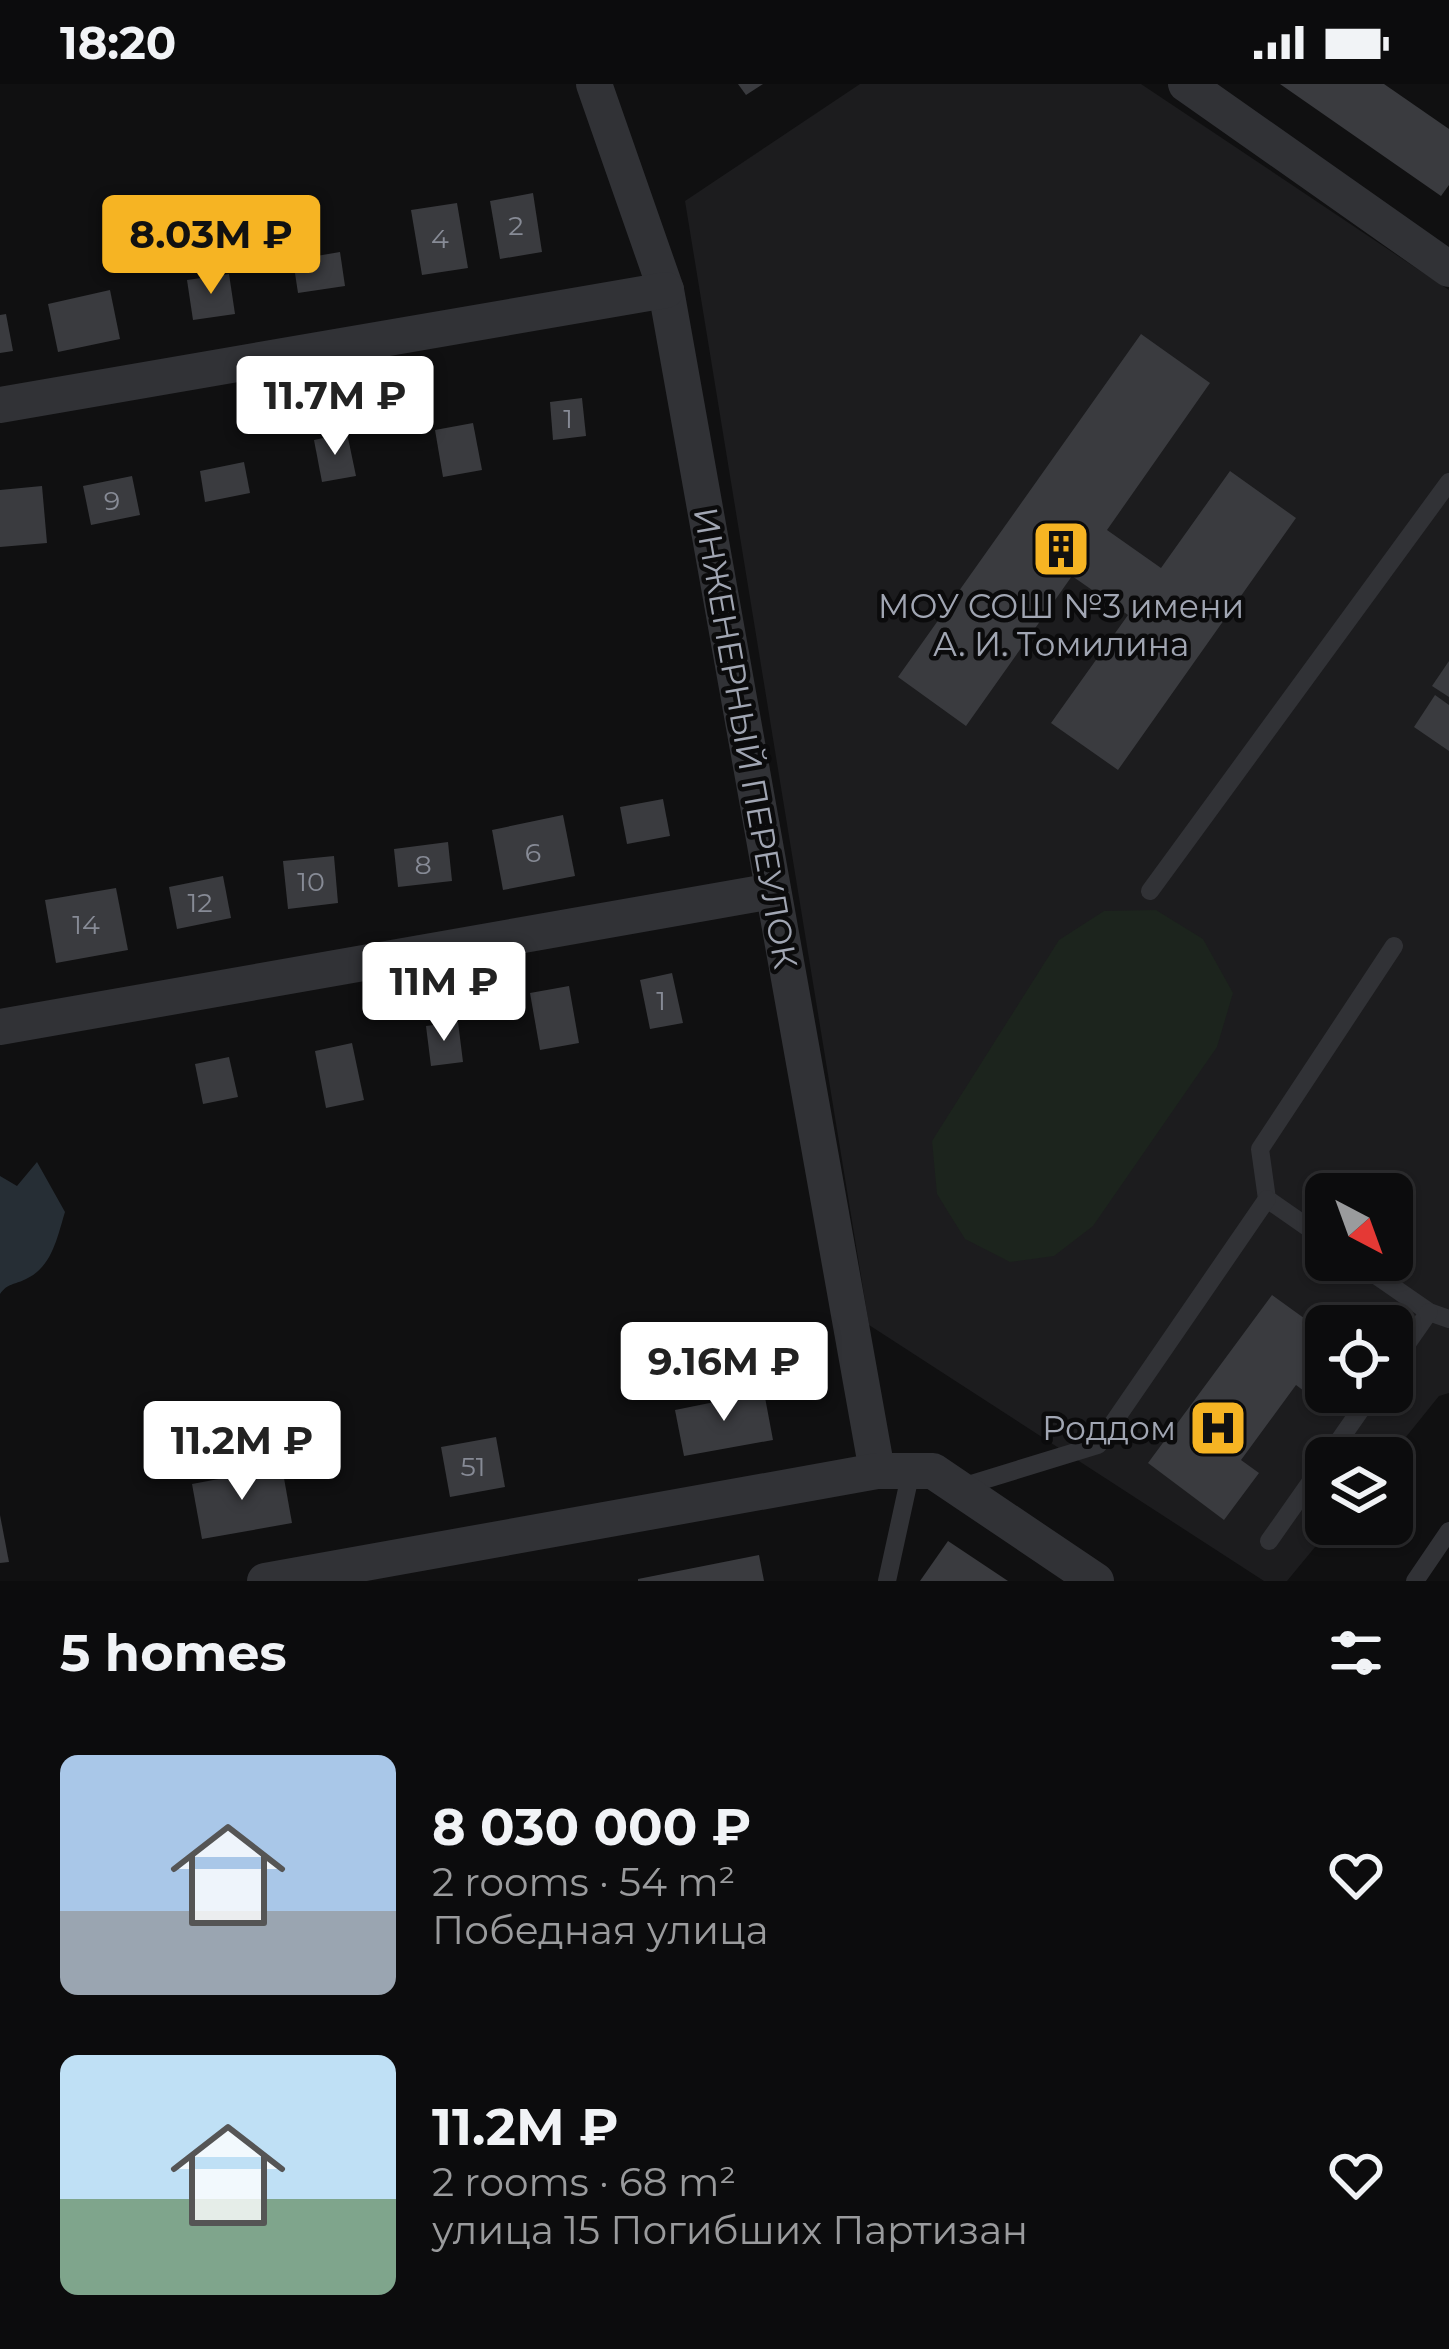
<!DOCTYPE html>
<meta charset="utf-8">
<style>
:root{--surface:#0c0c0d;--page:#1a1a1b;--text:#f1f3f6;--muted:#9a9b9d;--line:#2c2c2e;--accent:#f6b423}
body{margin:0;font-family:Montserrat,sans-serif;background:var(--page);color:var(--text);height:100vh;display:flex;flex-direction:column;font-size:45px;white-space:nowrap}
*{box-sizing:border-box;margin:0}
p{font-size:39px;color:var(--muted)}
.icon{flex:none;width:66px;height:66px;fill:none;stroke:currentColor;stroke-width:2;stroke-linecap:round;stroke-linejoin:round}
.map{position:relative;height:1497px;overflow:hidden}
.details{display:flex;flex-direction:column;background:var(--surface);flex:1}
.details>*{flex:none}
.needle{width:78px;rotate:139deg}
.tools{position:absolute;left:1305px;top:1089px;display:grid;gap:24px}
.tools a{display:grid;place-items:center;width:108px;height:108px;border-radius:18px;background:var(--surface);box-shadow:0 3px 9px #0004,0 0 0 3px var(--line);font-size:60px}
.price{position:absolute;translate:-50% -102px;padding:0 27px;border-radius:12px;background:#fff;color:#222;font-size:39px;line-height:78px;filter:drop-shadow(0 3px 6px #0008)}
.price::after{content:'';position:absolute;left:50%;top:72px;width:36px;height:27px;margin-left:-18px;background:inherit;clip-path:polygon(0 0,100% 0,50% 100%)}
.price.current{background:var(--accent);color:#111}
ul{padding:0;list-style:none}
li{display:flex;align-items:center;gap:36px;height:300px;padding:0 60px}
li span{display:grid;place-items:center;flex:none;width:336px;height:240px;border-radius:18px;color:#555}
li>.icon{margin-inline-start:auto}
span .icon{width:144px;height:144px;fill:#fffc;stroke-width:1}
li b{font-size:51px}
h2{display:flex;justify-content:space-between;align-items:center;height:144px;padding:0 60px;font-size:51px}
.status{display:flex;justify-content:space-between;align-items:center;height:84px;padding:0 60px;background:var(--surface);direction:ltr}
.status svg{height:33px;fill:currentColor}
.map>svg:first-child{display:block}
.built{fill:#1c1c1e;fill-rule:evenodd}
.green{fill:#1c241d}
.water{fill:#262e35}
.building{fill:#3a3b3f}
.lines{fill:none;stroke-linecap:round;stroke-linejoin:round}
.lane{stroke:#313236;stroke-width:18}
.street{stroke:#313236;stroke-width:36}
.labels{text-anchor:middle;stroke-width:9;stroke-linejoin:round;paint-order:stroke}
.number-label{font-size:27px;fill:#878b96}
.poi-label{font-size:33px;fill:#a1a6b3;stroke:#0b0b0c}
.street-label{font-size:33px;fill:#a1a6b3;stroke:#0b0b0c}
</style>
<div class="status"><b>18:20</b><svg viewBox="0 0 49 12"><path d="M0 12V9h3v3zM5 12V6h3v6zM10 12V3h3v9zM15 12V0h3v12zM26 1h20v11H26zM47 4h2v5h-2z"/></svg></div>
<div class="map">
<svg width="1449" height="1497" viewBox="0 0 1449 1497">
<rect width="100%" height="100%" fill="#101011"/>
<path class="built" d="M 860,0 L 1141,0 L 1449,206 L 1449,1309 L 1439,1312 L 1389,1374 L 1326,1374 L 1326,1440 L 1334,1440 L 1287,1497 L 1264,1497 L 869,1241 L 685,117 ZM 1326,1110 L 1392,1110 L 1392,1176 L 1326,1176 ZM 1326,1242 L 1392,1242 L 1392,1308 L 1326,1308 Z"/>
<path class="green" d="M 1156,826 L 1203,855 L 1233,909 L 1217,963 L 1093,1142 L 1054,1172 L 1010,1178 L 965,1155 L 937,1110 L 932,1057 L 1059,856 L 1104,827 Z"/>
<path class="water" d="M 37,1078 L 65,1128 C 57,1154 52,1183 26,1195 C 14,1201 8,1199 0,1210 L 0,1092 L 17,1102 Z"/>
<g class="building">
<path d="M 738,0 L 763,0 L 746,11 Z"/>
<path d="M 1280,0 L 1384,0 L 1449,45 L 1449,101 L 1441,112 Z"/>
<path d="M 533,109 L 542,168 L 500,175 L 490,117 Z"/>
<path d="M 457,119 L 468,184 L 422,191 L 411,126 Z"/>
<path d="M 340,168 L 345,202 L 298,209 L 293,176 Z"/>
<path d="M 229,190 L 235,230 L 193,236 L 187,196 Z"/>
<path d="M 110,206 L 120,255 L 58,268 L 48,220 Z"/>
<path d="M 6,230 L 13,267 L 0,269 L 0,231 Z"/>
<path d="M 1141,250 L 1210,299 L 1107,446 L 1161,484 L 1230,387 L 1296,434 L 1118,686 L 1051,639 L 1128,531 L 1072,492 L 966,642 L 898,593 Z"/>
<path d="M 582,314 L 586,352 L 553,356 L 550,318 Z"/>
<path d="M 473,339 L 482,386 L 443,393 L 435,346 Z"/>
<path d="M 347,349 L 356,392 L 322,398 L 314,356 Z"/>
<path d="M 244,378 L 250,409 L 205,418 L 200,387 Z"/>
<path d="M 132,392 L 140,431 L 91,441 L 83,402 Z"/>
<path d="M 42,402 L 47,459 L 0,463 L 0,406 Z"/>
<path d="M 1449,577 L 1449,613 L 1432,602 Z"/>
<path d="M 1435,611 L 1449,621 L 1449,667 L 1414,643 Z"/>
<path d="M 663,715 L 670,752 L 627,760 L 620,723 Z"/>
<path d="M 563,731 L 575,792 L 503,806 L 492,746 Z"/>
<path d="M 448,758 L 452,797 L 398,803 L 394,765 Z"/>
<path d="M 334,772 L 338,819 L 288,825 L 283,777 Z"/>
<path d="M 223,792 L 231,834 L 177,845 L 169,803 Z"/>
<path d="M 116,804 L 128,866 L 56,879 L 45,816 Z"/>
<path d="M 672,889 L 683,939 L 650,945 L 640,896 Z"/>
<path d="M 569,902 L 579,959 L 540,966 L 530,909 Z"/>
<path d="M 458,938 L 463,978 L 431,982 L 426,942 Z"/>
<path d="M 352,959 L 364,1016 L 326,1024 L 315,967 Z"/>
<path d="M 229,973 L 238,1013 L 203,1020 L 195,980 Z"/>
<path d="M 1272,1211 L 1326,1250 L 1326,1294 L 1312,1313 L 1296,1301 L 1241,1376 L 1259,1389 L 1224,1436 L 1148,1379 Z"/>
<path d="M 764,1308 L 773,1356 L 684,1372 L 675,1326 Z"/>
<path d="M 496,1353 L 505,1403 L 450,1413 L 441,1363 Z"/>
<path d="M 282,1383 L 292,1439 L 202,1455 L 192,1400 Z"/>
<path d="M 0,1431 L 9,1478 L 0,1479 Z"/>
<path d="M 948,1457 L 1008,1497 L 920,1497 Z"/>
<path d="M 759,1471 L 764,1497 L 638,1497 L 638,1495 Z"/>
</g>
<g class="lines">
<g class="lane">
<path d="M 1150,807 L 1449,398"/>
<path d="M 1326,1156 L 1267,1115 L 1260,1065 L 1394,862"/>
<path d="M 1354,1176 L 1429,1228 L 1449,1235"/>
<path d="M 1392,1281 L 1429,1228"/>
<path d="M 1327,1374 L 1373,1308"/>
<path d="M 958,1404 L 1098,1361 L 1267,1115"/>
<path d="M 1269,1457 L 1326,1376"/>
<path d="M 887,1497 L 911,1387"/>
<path d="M 1415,1497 L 1449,1447"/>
</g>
<g class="street">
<path d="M 594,0 L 666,206 L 877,1387"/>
<path d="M 1186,0 L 1449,185"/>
<path d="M 0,321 L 666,206"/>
<path d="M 0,943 L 773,807"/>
<path d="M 265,1497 L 877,1387 L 933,1387 L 1096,1497"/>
</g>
</g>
<defs>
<g id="building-square" transform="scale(3)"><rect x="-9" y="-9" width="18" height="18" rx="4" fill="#f6b423" stroke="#0b0b0c"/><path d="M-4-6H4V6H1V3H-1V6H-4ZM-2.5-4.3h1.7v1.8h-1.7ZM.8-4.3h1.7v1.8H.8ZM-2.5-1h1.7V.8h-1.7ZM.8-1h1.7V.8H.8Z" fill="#111"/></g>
<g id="hospital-square" transform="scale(3)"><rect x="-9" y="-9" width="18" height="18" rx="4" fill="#f6b423" stroke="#0b0b0c"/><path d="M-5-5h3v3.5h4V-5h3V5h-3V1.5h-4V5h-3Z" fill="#111"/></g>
</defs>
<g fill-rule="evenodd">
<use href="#building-square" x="1061" y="465"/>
<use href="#hospital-square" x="1218" y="1344"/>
</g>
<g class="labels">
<g class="number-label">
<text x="516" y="151">2</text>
<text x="440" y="164">4</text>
<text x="568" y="344">1</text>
<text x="112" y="426">9</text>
<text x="533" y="778">6</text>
<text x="423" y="790">8</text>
<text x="311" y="807">10</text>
<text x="200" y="828">12</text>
<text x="86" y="850">14</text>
<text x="661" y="926">1</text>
<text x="473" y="1392">51</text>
</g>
<g class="poi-label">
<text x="1061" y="534">МОУ СОШ №3 имени<tspan x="1061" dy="38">А. И. Томилина</tspan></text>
<text x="1176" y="1356" text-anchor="end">Роддом</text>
</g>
<g class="street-label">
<text transform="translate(746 654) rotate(80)" y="12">ИНЖЕНЕРНЫЙ ПЕРЕУЛОК</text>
</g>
</g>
</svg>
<div class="tools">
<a><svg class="needle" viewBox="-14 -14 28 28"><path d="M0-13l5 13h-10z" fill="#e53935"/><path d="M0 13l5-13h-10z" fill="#9a9b9d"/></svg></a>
<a><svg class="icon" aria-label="locate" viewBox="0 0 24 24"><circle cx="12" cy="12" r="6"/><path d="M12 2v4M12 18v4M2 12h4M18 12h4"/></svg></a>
<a><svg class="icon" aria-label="layers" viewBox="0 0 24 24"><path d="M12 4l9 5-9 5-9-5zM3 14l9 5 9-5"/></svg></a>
</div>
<b class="price current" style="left:211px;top:213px">8.03M ₽</b>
<b class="price" style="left:335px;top:374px">11.7M ₽</b>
<b class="price" style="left:444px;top:960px">11M ₽</b>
<b class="price" style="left:724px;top:1340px">9.16M ₽</b>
<b class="price" style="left:242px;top:1419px">11.2M ₽</b>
</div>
<section class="details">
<h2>5 homes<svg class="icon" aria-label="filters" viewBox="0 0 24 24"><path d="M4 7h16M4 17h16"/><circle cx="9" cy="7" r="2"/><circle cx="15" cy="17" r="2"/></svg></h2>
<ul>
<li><span style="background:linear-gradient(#a9c7e8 65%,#9aa5b1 0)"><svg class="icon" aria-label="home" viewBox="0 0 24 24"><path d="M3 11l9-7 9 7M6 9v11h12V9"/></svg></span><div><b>8 030 000 ₽</b><p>2 rooms · 54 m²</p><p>Победная улица</p></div><svg class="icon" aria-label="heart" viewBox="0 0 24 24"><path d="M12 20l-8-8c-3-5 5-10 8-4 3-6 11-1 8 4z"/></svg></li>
<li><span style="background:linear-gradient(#bfe0f5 60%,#7fa58c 0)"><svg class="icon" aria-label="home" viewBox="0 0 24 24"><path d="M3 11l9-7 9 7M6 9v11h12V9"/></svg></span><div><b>11.2M ₽</b><p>2 rooms · 68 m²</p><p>улица 15 Погибших Партизан</p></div><svg class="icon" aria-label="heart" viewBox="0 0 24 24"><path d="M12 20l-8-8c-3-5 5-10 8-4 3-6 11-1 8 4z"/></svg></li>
</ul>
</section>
